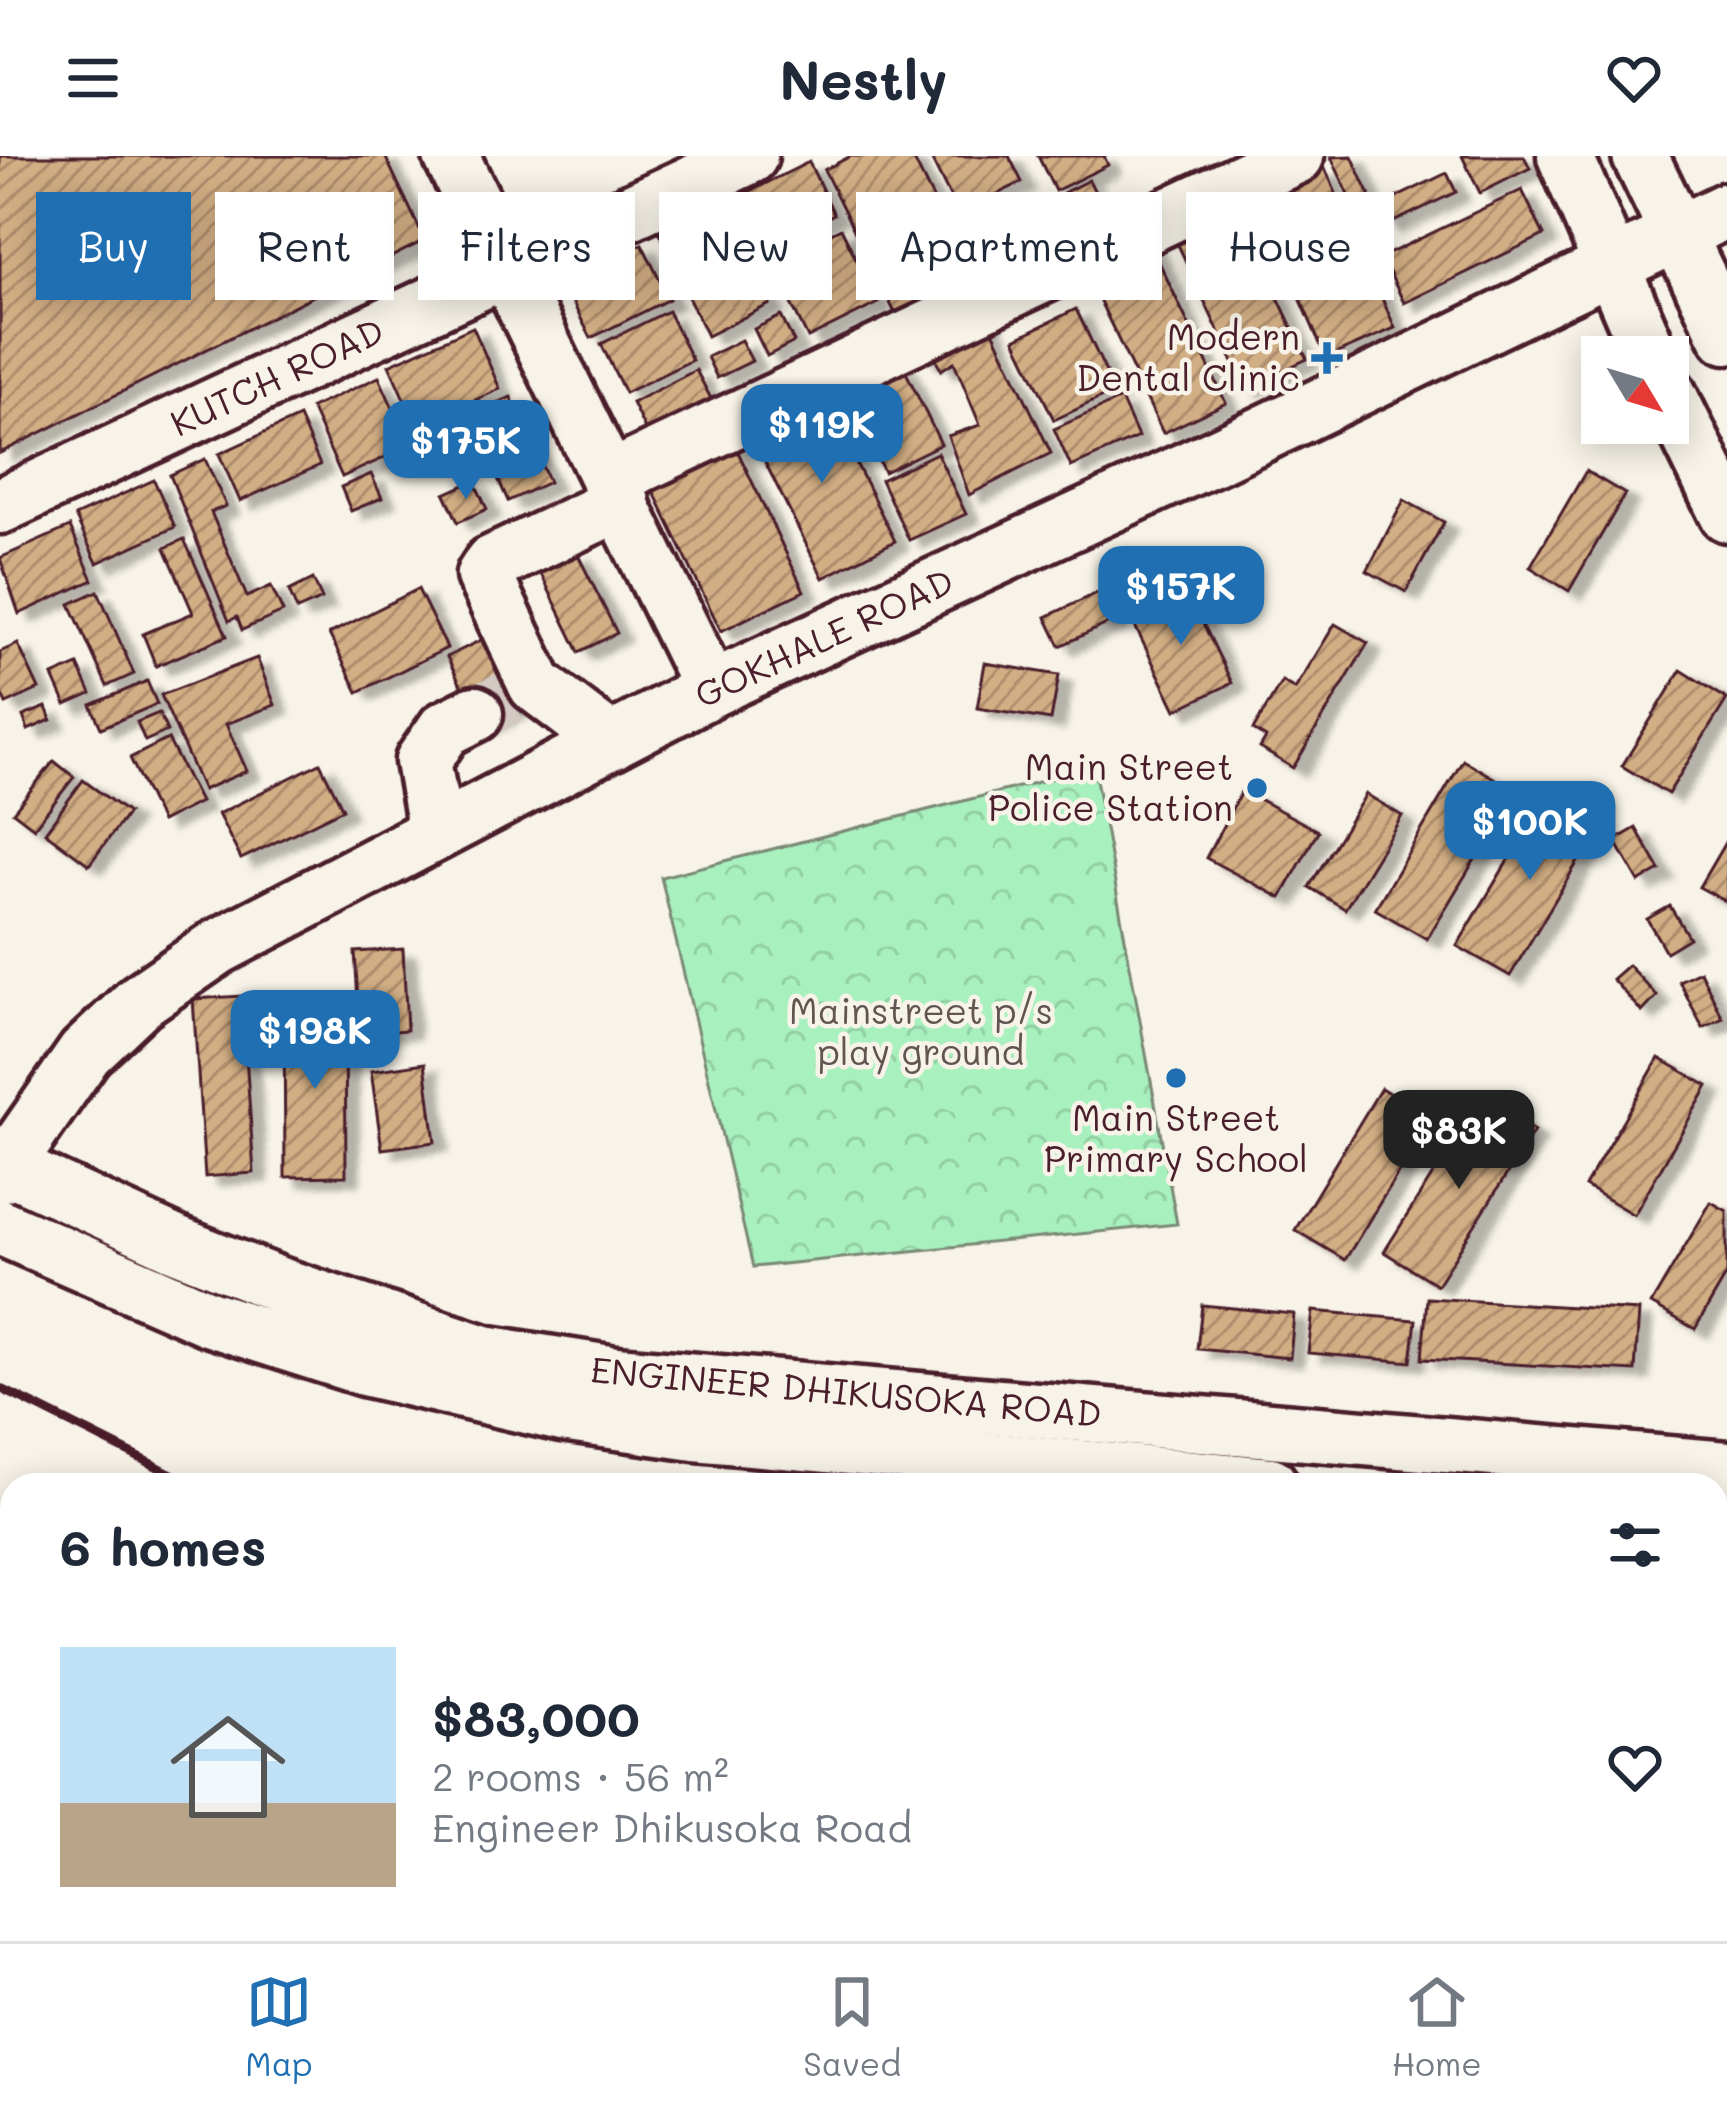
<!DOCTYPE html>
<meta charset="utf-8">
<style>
:root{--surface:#fff;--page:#f2f2f3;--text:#1f2937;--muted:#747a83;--line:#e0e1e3;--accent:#1f6fb2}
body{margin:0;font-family:Mali,sans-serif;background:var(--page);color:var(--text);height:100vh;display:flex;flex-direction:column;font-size:45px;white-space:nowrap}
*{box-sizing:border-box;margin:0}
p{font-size:39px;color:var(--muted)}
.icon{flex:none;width:66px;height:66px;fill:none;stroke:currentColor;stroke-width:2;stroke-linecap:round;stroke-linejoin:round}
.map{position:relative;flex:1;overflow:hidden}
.drawer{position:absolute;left:0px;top:1317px;width:1728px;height:468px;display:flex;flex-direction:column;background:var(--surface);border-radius:36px 36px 0 0;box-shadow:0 6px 30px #0003}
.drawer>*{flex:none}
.banner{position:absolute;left:36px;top:36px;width:1656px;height:108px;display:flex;gap:24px}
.needle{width:78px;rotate:128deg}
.controls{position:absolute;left:1581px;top:180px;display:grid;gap:24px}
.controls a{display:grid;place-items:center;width:108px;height:108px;border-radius:0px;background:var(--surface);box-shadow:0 6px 30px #0003;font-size:60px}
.price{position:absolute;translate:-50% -102px;padding:0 27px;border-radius:24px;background:var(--accent);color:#fff;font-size:39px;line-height:78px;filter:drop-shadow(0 3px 6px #0008)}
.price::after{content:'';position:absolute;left:50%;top:72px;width:36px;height:27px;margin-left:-18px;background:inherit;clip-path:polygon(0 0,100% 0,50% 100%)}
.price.current{background:#222;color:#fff}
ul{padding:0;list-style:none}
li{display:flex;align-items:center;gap:36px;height:300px;padding:0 60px}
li+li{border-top:3px solid var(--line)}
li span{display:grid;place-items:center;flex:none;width:336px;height:240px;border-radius:0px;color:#555}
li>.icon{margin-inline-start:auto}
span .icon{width:144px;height:144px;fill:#fffc;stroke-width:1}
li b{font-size:51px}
h2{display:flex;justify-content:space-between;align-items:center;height:144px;padding:0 60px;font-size:51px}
.chip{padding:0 42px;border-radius:0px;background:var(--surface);box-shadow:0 6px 30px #0003;font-size:42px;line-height:108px}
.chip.current{background:var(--accent);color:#fff}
header{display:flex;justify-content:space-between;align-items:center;height:156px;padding:0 60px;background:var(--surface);font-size:54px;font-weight:700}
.tab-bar{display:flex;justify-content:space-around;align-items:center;height:168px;border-top:3px solid var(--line);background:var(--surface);font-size:33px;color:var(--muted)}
.tab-bar a{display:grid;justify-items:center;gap:6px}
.tab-bar .current{color:var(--accent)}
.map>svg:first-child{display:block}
.park{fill:url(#park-crowns);stroke:#798874;stroke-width:3}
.building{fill:url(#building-hatch);stroke:#4a1f2b;stroke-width:3;filter:url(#shadow)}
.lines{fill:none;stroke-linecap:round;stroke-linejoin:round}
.minor-tunnel{stroke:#d4c9c2;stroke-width:54;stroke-dasharray:54 27;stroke-linecap:butt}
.minor-casing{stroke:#4a1f2b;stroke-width:63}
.minor{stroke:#f7f3e8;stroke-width:54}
.rail{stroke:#4a1f2b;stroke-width:9}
.poi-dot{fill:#1f6fb2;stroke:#f7f3e8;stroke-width:4.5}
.labels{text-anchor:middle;stroke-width:9;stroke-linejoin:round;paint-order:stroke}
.poi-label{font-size:36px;fill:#4a1f2b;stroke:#f7f3e8;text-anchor:end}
.street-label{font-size:36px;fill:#4a1f2b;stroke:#f7f3e8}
.park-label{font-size:36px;fill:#625450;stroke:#f7f3e8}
</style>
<header><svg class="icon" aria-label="menu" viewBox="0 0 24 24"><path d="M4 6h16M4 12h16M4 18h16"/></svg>Nestly<svg class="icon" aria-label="heart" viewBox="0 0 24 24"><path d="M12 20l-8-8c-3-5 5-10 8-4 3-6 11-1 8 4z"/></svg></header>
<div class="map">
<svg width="1727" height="1785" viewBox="0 0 1727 1785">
<defs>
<pattern id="park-crowns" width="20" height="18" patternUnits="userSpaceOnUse" patternTransform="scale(3)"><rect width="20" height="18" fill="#a8f1be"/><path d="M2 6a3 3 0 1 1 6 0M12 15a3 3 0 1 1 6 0" fill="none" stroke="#92cea3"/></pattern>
<pattern id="building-hatch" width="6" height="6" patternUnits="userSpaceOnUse" patternTransform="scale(3)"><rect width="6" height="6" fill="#d2ae84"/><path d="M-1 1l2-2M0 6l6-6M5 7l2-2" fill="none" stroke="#ac8d6c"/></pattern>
<filter id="shadow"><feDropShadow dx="13" dy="8" stdDeviation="3" flood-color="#0004"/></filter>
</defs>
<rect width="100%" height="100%" fill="#f7f3e8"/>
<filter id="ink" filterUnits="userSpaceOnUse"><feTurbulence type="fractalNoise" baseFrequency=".00833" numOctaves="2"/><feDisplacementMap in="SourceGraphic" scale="24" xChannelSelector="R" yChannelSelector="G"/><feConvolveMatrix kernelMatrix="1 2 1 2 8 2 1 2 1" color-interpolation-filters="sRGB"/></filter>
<g filter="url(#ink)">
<path class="park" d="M 1094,612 L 1177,1068 L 753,1111 L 661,721 Z"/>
<g class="building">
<path d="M 0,0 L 385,0 L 425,84 L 0,297 Z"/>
<path d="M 851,0 L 912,0 L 977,131 L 901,169 L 824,14 Z"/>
<path d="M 930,0 L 1009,0 L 1022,26 L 958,57 Z"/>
<path d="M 1038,0 L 1104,0 L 1108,9 L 1055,35 Z"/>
<path d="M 1352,0 L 1370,40 L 1353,48 L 1331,1 Z"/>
<path d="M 1462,0 L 1524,0 L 1530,12 L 1480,37 Z"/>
<path d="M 809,6 L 834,58 L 768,91 L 743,39 Z"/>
<path d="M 1325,12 L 1395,172 L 1326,202 L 1257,42 Z"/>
<path d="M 1447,17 L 1456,36 L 1387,69 L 1377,51 Z"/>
<path d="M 1089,24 L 1098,42 L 1072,55 L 1063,37 Z"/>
<path d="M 1522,34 L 1544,79 L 1404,147 L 1382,101 Z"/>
<path d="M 1115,42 L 1125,62 L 1084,82 L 1075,62 Z"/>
<path d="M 728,44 L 753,95 L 685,129 L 660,78 Z"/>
<path d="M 1234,48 L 1307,203 L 1245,232 L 1173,78 Z"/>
<path d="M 841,72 L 878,147 L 808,182 L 771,107 Z"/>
<path d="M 1150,87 L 1226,247 L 1163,277 L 1087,118 Z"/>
<path d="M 642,88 L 669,143 L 591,182 L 563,128 Z"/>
<path d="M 750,110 L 770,148 L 707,180 L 688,141 Z"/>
<path d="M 1076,153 L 1115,235 L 1054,264 L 1015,183 Z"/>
<path d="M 668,155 L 692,204 L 625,237 L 601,188 Z"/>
<path d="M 781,160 L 794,186 L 767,200 L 754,173 Z"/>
<path d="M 986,160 L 1051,297 L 969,339 L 948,280 L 980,269 L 954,206 L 941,214 L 934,200 L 925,205 L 918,193 Z"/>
<path d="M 473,171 L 500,233 L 416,270 L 389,209 Z"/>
<path d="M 741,184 L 752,205 L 717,222 L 707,201 Z"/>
<path d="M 902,208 L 941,288 L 884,316 L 845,236 Z"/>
<path d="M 696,214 L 716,252 L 650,284 L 632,247 Z"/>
<path d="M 379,221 L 410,290 L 342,321 L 311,252 Z"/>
<path d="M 822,239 L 895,385 L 823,422 L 750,276 Z"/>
<path d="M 511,241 L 549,326 L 508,345 L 470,260 Z"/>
<path d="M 1121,243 L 1138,281 L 1071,311 L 1054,273 Z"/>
<path d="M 299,261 L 320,309 L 240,345 L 219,298 Z"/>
<path d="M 462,266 L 472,287 L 441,302 L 431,280 Z"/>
<path d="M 729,277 L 804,435 L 721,475 L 645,318 Z"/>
<path d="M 937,297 L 966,358 L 909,384 L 881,324 Z"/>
<path d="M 205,303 L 226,350 L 211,356 L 247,441 L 271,430 L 283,456 L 242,474 L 237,461 L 229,465 L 170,319 Z"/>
<path d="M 1586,315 L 1625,338 L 1569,435 L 1530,411 Z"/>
<path d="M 371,318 L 382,342 L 351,355 L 341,331 Z"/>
<path d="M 154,324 L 175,371 L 97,407 L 75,360 Z"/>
<path d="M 474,325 L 487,353 L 458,366 L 445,338 Z"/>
<path d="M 1404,344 L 1444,366 L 1406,436 L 1367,415 Z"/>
<path d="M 70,371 L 93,424 L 19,458 L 0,402 Z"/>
<path d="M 184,383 L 227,480 L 156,510 L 143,478 L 193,457 L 165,392 Z"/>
<path d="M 577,397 L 617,477 L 579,496 L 540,416 Z"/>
<path d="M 313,423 L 322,443 L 297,454 L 289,435 Z"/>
<path d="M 1185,430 L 1232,527 L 1176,554 L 1129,458 Z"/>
<path d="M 418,433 L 447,492 L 358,536 L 329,478 Z"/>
<path d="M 98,435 L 134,518 L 107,530 L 70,448 Z"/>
<path d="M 1099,436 L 1113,465 L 1060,490 L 1046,461 Z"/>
<path d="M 1335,468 L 1368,487 L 1293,612 L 1260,592 L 1266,582 L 1253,574 L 1282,525 L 1295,533 Z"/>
<path d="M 483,483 L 517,551 L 481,570 L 447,501 Z"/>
<path d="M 18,488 L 39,533 L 6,548 L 0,535 L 0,496 Z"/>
<path d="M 257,502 L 275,549 L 226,568 L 247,615 L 203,634 L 161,539 Z"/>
<path d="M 985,507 L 1059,519 L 1051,564 L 977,552 Z"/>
<path d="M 78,509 L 91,538 L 66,549 L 53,520 Z"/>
<path d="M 1681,514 L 1727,543 L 1668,638 L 1622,610 Z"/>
<path d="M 147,525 L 157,548 L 101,572 L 91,549 Z"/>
<path d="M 46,551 L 51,564 L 28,574 L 23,560 Z"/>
<path d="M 159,557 L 167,575 L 145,585 L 137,566 Z"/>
<path d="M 168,583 L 200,646 L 161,666 L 130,602 Z"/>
<path d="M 1463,604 L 1516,635 L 1427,783 L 1375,753 Z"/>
<path d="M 54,605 L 74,621 L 34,672 L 13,656 Z"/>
<path d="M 320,607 L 343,653 L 241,703 L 218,658 Z"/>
<path d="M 83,624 L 128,657 L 89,709 L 45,676 Z"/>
<path d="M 1242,634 L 1318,675 L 1281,742 L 1206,702 Z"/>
<path d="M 1550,634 L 1602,665 L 1510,820 L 1457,790 Z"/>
<path d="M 1366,638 L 1402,660 L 1345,753 L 1309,731 Z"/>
<path d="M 1636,672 L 1660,714 L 1639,726 L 1615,684 Z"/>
<path d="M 1727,683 L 1727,746 L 1699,731 Z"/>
<path d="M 1670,750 L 1689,782 L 1666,796 L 1647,763 Z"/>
<path d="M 403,793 L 407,874 L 360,878 L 355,796 Z"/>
<path d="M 1628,809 L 1657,840 L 1642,856 L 1612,823 Z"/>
<path d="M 1700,815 L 1723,862 L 1703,872 L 1679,825 Z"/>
<path d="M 242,840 L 254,1017 L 205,1021 L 193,843 Z"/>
<path d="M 345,852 L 346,1020 L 285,1021 L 284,853 Z"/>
<path d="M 1659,902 L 1708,930 L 1634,1059 L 1585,1030 Z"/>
<path d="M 425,907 L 435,986 L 382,993 L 371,915 Z"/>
<path d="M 1381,932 L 1431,963 L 1345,1104 L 1295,1074 Z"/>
<path d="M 1481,942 L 1534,975 L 1437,1129 L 1384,1096 Z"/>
<path d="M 1711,1046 L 1727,1055 L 1727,1118 L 1695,1173 L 1651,1148 Z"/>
<path d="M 1427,1142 L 1639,1155 L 1635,1215 L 1422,1203 Z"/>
<path d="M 1202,1149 L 1294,1158 L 1290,1202 L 1197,1193 Z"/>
<path d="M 1313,1155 L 1416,1164 L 1411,1206 L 1308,1197 Z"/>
<path d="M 12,1416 L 12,1476 L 0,1469 L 0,1438 Z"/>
<path d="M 1718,1421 L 1727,1421 L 1727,1554 L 1716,1553 Z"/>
<path d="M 0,1505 L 12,1511 L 12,1534 L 0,1558 Z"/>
<path d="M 1719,1568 L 1727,1568 L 1727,1785 L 1704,1785 L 1705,1773 L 1716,1773 Z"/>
<path d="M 0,1641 L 12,1649 L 12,1665 L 0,1685 Z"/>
<path d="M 0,1711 L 12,1716 L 12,1751 L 6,1765 L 12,1773 L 52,1785 L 0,1785 Z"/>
<path d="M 323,1773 L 450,1773 L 448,1778 L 463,1785 L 335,1785 L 320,1778 Z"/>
<path d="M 541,1773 L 598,1773 L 593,1785 L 535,1785 Z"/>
<path d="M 600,1773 L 637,1773 L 631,1785 L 594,1785 Z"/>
<path d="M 813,1773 L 880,1773 L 892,1781 L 830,1785 Z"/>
<path d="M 1656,1773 L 1695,1773 L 1694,1785 L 1655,1785 Z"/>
</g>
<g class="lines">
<path class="minor-tunnel" d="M 475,558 L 511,540"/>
<g class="minor-casing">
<g id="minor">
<path d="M 451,0 L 711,533"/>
<path d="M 1565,0 L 1651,201"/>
<path d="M 1640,0 L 1727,180"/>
<path d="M 1668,237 L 1727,358"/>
<path d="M 610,323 L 1296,0"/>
<path d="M 0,350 L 750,0"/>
<path d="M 611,586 L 536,529 L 484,419 L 491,408 L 622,346"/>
<path d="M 436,677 L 423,605 L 445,573 L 475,558"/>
<path d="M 0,1007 L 176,1088 L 282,1130 L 484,1197 L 616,1218 L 1727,1313"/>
<path d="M 0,1019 L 85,897 L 140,845 L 218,791 L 711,533 L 1223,297 L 1727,54"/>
<path d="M 0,1071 L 208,1162 L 364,1212 L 562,1258 L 695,1277 L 1270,1329"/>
<path d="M 1716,1369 L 1727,1370"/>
<path d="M 788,1773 L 806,1785"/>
<path d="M 262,1785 L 268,1773"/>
</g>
</g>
<use href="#minor" class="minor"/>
<g class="rail">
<path d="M 0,1232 L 194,1329"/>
<path d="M 943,1773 L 961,1785"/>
</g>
</g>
</g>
<g class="poi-dot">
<path d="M1321 184h12v12h12v12h-12v12h-12v-12h-12v-12h12z"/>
<circle cx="1257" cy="632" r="12"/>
<circle cx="1176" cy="922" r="12"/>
</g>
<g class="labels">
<g class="poi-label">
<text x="1300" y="194">Modern<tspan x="1300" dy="41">Dental Clinic</tspan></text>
<text x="1233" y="624">Main Street<tspan x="1233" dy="41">Police Station</tspan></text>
<text x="1176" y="975" text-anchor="middle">Main Street<tspan x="1176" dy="41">Primary School</tspan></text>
</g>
<g class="street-label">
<text transform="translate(277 221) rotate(-25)" y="13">KUTCH ROAD</text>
<text transform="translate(824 482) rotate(-25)" y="13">GOKHALE ROAD</text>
<text transform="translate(846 1236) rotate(5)" y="13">ENGINEER DHIKUSOKA ROAD</text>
</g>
<g class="park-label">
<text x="921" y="868">Mainstreet p/s<tspan x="921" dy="41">play ground</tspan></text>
</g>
</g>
</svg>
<div class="controls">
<a><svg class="needle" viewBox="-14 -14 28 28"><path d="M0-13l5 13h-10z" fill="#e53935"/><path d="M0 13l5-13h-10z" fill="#747a83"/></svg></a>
</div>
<b class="price" style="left:822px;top:330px">$119K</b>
<b class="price" style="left:466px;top:346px">$175K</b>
<b class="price" style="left:1181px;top:492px">$157K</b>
<b class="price" style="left:1530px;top:727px">$100K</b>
<b class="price" style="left:315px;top:936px">$198K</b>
<b class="price current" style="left:1459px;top:1036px">$83K</b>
<div class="banner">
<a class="chip current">Buy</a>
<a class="chip">Rent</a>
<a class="chip">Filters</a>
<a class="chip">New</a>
<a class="chip">Apartment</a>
<a class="chip">House</a>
</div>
<section class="drawer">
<h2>6 homes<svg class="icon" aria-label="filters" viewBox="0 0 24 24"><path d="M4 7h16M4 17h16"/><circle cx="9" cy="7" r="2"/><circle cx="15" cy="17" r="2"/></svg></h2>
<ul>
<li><span style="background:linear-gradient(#bfe0f5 65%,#b9a48a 0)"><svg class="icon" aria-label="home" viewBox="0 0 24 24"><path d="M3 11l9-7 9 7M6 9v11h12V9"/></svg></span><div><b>$83,000</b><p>2 rooms · 56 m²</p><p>Engineer Dhikusoka Road</p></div><svg class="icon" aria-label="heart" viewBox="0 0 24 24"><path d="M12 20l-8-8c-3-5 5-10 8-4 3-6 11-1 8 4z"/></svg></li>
</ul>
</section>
</div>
<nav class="tab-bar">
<a class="current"><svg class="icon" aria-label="map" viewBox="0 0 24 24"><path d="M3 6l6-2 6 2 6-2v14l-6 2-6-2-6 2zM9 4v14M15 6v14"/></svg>Map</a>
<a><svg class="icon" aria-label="saved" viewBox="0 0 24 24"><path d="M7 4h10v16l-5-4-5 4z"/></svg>Saved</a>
<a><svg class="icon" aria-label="home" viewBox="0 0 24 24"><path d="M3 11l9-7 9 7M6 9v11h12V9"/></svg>Home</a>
</nav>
